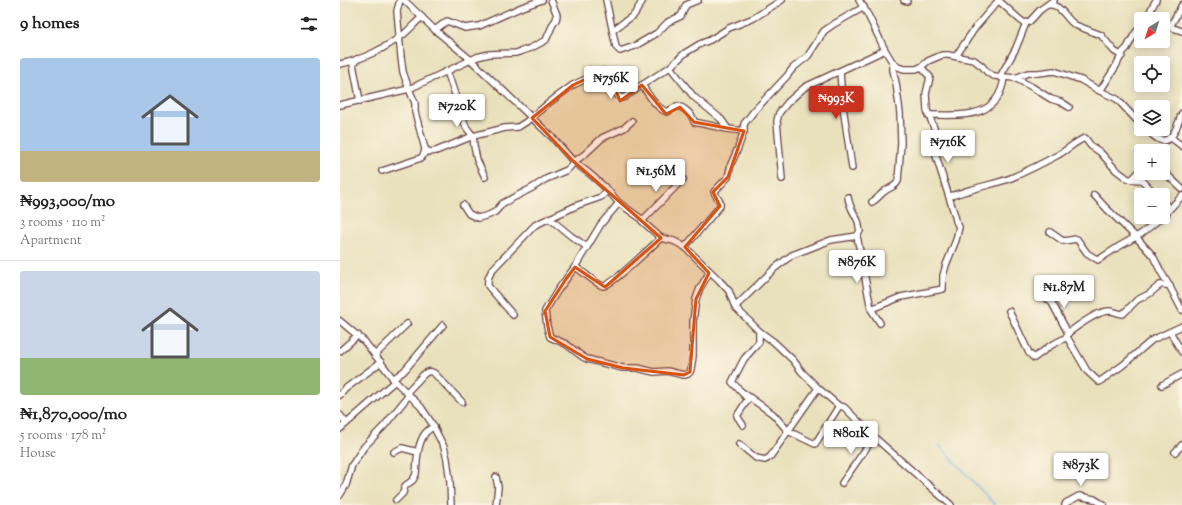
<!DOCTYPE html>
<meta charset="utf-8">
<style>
:root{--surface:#fff;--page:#f2f2f2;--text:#222;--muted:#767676;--line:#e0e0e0;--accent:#c8321e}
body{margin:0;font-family:"Sorts Mill Goudy",serif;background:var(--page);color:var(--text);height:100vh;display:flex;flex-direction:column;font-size:15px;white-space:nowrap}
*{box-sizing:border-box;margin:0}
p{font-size:13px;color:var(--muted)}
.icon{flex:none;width:22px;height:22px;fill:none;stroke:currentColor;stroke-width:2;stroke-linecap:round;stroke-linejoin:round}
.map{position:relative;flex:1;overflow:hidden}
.details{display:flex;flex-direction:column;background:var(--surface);width:340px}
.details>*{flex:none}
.needle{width:26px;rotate:218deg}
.controls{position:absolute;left:794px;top:12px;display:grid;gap:8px}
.controls a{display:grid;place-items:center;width:36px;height:36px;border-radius:4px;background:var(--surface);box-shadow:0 2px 10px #0003;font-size:20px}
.price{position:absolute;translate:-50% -34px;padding:0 9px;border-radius:4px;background:#fff;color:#222;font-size:13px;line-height:26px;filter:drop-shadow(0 1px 2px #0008)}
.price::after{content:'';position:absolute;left:50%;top:24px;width:12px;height:9px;margin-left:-6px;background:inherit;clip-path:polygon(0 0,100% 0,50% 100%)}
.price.selected{background:var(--accent);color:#fff}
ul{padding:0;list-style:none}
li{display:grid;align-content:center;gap:8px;height:212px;padding:0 20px}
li+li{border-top:1px solid var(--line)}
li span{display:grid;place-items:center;height:124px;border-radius:4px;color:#555}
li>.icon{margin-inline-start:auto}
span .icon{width:72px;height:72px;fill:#fffc;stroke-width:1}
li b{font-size:17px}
h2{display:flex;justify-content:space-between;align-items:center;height:48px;padding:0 20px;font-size:17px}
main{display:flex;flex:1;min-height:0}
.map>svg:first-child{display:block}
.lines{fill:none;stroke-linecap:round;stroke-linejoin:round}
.stream{stroke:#77afe6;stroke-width:1.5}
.minor-casing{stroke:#623c41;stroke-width:8}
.minor{stroke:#fff;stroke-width:5.5}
.marked{fill:#d8530f;fill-opacity:0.2;stroke:#d8530f;stroke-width:3;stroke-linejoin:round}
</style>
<main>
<section class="details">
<h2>9 homes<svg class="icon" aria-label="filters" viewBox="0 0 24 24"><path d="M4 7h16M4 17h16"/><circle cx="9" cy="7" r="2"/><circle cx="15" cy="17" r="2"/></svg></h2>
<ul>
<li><span style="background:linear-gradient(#a9c7e8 75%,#c2b280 0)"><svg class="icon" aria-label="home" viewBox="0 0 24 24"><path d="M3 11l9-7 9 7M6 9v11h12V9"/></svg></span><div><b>₦993,000/mo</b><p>3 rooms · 110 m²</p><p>Apartment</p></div></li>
<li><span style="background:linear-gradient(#c9d6e8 70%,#8fb573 0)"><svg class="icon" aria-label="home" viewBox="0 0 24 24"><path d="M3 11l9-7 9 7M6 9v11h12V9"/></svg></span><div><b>₦1,870,000/mo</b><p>5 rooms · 178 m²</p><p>House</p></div></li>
</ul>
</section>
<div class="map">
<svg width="842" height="505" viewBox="0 0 842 505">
<rect width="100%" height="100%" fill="#fcf5e5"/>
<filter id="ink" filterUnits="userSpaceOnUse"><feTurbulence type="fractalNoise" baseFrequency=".025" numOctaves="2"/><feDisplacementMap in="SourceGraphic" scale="8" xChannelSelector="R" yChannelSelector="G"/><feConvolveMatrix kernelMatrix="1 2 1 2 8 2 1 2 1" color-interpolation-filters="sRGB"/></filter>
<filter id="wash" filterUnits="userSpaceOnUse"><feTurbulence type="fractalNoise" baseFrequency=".012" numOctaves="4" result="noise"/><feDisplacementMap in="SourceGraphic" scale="16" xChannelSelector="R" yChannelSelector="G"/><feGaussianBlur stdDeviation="0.9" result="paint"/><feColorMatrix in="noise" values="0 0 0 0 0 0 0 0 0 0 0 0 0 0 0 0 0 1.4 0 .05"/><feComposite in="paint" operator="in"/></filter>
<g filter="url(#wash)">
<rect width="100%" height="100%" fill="#e9e0bc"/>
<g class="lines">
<path class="stream" d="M 599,445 L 655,505"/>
</g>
</g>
<g filter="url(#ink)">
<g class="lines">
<g class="minor-casing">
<g id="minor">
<path d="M 60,0 L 57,11 L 61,57 L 63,72 L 69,89 L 75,103 L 75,112 L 85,149"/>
<path d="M 64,0 L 95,30 L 131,60 L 192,118 L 212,137 L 233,161 L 250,174 L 267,189 L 279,203 L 303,220 L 302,221 L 321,238 L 334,241 L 345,247 L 379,280 L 389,291 L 395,307 L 419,331 L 434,342 L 453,360 L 462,372 L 478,388 L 499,406 L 504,407 L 534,437 L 611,505"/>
<path d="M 266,0 L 276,47 L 280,51 L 295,46 L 317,33 L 328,22 L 341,16 L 346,5 L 358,0"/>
<path d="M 519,0 L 528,15 L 545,50 L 553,63 L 558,67 L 564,69 L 576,69 L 581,67 L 588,61 L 602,55 L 608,55 L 634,60 L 642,66 L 648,73 L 654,76 L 675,78 L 688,73 L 698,73 L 714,71 L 741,80 L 760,91 L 776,66 L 783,52 L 787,48 L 794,35 L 801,26"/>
<path d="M 564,0 L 567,1"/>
<path d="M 658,0 L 679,19 L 683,22 L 686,23 L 690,21 L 700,10 L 714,0"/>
<path d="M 708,5 C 720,3 726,19 735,25 L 761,35 L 774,51 L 782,56"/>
<path d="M 842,5 L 830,27 L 842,31"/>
<path d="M 806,19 L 816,0"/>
<path d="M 95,30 L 107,21 L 125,28 L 139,26 L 182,7 L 202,0"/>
<path d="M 273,30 L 294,15 L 303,0"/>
<path d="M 616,56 L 635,28 L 658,1"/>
<path d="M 17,59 L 13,64 L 20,101"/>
<path d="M 0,64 C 22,60 46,48 64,34 C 70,29 76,22 82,17"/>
<path d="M 330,67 L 354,97 L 381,119 L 388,129"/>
<path d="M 107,71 L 126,127 L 133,136 L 134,146 L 137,160 L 145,177"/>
<path d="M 500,71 L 502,100 L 512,168"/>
<path d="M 660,77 L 676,48 L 686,23"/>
<path d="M 675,78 L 692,87 L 711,99 L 721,102 L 729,107"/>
<path d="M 302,85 C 308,94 316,108 327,112 L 337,106 C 344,107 353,115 354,122 L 387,129 L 404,131"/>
<path d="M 760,91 L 777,99 L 801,125"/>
<path d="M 0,105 L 69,89 L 137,57 L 149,54 L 176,53 L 191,48 L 206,40 L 213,24 L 216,20 L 217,15 L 211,0"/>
<path d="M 588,115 C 622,115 658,120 664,78"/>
<path d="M 805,129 C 809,132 813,136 818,139 C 833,147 838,122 842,113"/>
<path d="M 830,137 L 842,146"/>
<path d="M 42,171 L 81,158 L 84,154 L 85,149 L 89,152 L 96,151 L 133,136 L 165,128 L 178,127 L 186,122 L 210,102 L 233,85 L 263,71 L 268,74 L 278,96 L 281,98 L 285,97 L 302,85 L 330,67 L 345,53 L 360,44 L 370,40 L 389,28 L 414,18 L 442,0"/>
<path d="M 823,171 L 842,189"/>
<path d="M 442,179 L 437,121 L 439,113 L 448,102 L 465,87 L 545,50"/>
<path d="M 792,179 L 801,170"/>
<path d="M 754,195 L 767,209 L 796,237 L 813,256 L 821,272 L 830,287 L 842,310"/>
<path d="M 609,196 C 616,195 622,192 630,190 C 643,186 658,183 671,178 C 687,171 701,164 716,156 C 726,151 736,141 745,138 L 751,146 L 760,152 L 776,170 L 788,179 L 802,180 L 816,195"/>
<path d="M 508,197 C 509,206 514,213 518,221 C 519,224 519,228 520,231 L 517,236 L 531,309 L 540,323"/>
<path d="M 532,202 C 538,199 540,194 545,191 C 550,187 556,187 558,181 L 561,143 L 560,113 L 556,83 L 553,70 L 553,63"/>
<path d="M 823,202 L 828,207 L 827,213"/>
<path d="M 279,203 L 261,224 L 235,267 L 218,290 L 205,311 L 207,326 L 210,337 L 226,344 L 243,357 L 247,359 L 283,368 L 298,368 L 314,372 L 327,371 L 344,375 L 348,374 L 350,372 L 351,369 L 353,356 L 353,321 L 356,299 L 360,288 L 369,273 L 368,270"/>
<path d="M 123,205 L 129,214 L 138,218 L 149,215 L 155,212 L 163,203 L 192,188 L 206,179 L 227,170 L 231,166 L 233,161 L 238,159 L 245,154 L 262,138 L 284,128 L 292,121"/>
<path d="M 823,216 L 842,196"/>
<path d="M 209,218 L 231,236 L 247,247"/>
<path d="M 303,220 L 343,179"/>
<path d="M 710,232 L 723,241 L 737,239 L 747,253 L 758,260 L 778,247 L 801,234 L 822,217"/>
<path d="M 345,247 L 380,206 L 380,202 L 374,192 L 388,177 L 391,164 L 398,148 L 404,131 L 404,124 L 414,111 L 447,76 L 453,68 L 468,56 L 484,31 L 494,24 L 524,7"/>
<path d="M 235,267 C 243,271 257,285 263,286 C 270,287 313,245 321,238"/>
<path d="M 706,298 L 711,301 L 728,333 L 727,337"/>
<path d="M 395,307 L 435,268 L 452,255 L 491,240 L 517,236"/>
<path d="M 531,309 L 561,297 L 603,289 L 603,276 L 606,265 L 616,240 L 619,227 L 616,221 L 615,216 L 596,156 L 596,133 L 587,110 L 586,94 L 590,77 L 581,67"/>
<path d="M 669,311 L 689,353 L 694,358 L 710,346 L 727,337 L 747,371 L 759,382 L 783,365 L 812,340 L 842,326"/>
<path d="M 173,315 L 148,286 C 147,279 149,275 153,269 L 195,225 L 238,205 L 261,197 L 265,193 L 267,189"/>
<path d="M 0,321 L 24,341 L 55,381 L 81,407 L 91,422 L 104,447 L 107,459 L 110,482 L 111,505"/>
<path d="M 830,332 L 842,352"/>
<path d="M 728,333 C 738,326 758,310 770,311 C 774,311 779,314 783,314 L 797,300 L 809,294 L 820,285 L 827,285 L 830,286"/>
<path d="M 0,351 L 18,335"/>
<path d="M 35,355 L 67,324"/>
<path d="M 53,379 L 64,371 L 103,325"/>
<path d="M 822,385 L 842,374"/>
<path d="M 67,392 L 84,374 C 88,371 90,371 94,373 L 122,402"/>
<path d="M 402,392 L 433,414 L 448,431 L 475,444 L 477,441 L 499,406"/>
<path d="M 0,395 L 5,389 L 41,362"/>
<path d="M 0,415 L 6,423"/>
<path d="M 403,425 L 397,416 L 408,399 L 392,382 L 404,359 L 419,342 L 419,331"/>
<path d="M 0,429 L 55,381"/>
<path d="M 399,444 L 416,458 L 425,460 L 430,457 L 478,388"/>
<path d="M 54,452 L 62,448 L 78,452"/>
<path d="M 835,452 L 842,445"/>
<path d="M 156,477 L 158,487 L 156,505"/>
<path d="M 502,483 L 534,437"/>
<path d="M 0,495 L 6,485 L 12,465 L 24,447 L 45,425 L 69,395"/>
<path d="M 56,500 L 63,493 L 65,486 L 73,480 L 76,474 C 77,462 77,446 84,435 C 86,431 90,429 94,426"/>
<path d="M 725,505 L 726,503 L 739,496 L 754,499 L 764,505"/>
</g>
</g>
<use href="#minor" class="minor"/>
</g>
</g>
<path class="marked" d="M 263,71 L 272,80 L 280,101 L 302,85 L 326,114 L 340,107 L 354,122 L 404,131 L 388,177 L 373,192 L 380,206 L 345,247 L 369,273 L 356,299 L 350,372 L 344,375 L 283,368 L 247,359 L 210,337 L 205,311 L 226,279 L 235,267 L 265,287 L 321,238 L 233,161 L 192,118 L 233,85 Z"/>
</svg>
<div class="controls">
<a><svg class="needle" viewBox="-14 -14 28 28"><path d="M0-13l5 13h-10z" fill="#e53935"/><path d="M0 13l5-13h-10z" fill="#767676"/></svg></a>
<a><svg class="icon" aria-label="locate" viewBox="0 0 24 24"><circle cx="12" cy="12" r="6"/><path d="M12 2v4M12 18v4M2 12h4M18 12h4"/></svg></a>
<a><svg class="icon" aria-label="layers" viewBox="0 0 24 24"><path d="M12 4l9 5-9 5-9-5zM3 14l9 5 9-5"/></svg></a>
<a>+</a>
<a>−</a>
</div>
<b class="price" style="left:271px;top:100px">₦756K</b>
<b class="price selected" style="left:496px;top:120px">₦993K</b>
<b class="price" style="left:117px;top:128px">₦720K</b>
<b class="price" style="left:608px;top:164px">₦716K</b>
<b class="price" style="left:316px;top:193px">₦1.56M</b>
<b class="price" style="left:517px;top:284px">₦876K</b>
<b class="price" style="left:724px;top:309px">₦1.87M</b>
<b class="price" style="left:511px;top:455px">₦801K</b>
<b class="price" style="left:741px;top:487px">₦873K</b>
</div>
</main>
